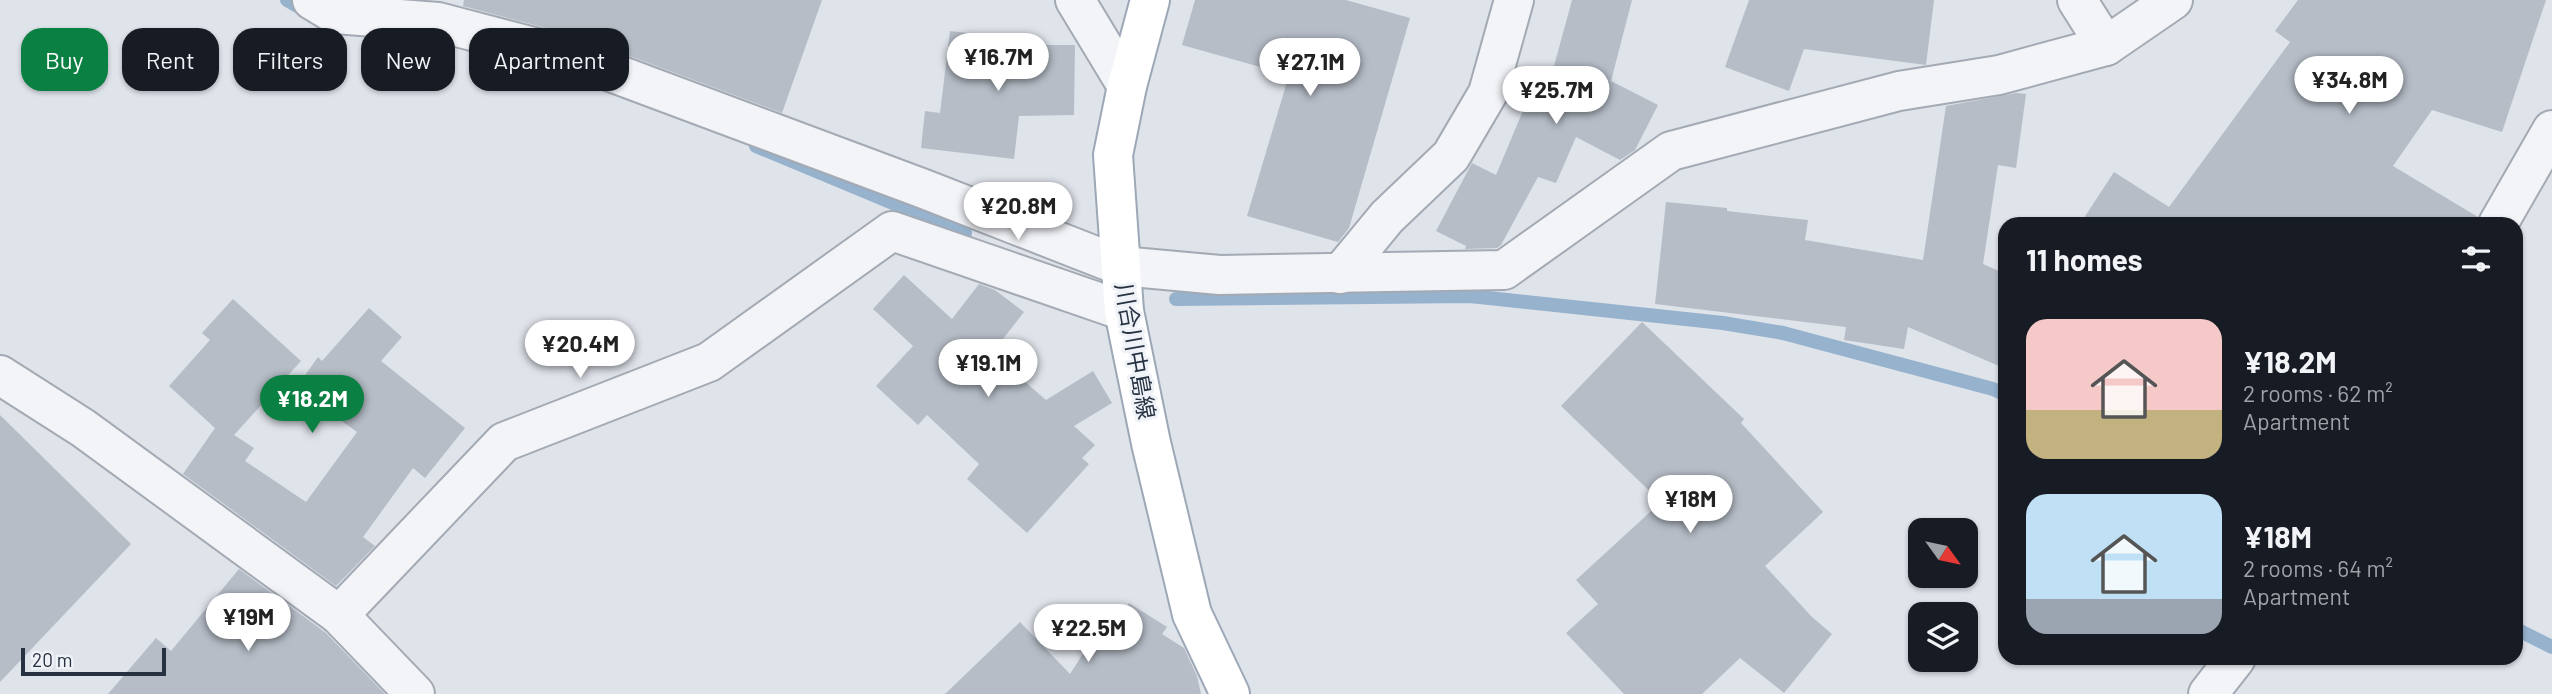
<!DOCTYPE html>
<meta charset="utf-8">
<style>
:root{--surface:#171b24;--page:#242831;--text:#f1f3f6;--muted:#9ea1a6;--accent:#0b8043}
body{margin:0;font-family:Barlow,"Noto Sans JP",sans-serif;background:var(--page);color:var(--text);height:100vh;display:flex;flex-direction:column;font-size:26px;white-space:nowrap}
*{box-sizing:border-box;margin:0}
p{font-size:23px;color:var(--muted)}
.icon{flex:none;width:38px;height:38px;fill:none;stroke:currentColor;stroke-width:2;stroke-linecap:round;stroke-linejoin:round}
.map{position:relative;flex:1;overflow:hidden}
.details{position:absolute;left:1998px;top:217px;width:525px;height:448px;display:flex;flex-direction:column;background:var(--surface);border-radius:21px;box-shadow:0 2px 5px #0004}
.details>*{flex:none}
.banner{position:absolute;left:21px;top:28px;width:665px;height:63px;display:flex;gap:14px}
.needle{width:46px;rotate:123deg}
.fabs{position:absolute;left:1908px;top:518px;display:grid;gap:14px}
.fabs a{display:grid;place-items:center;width:70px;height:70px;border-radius:14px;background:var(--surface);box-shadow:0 2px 5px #0004;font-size:35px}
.scale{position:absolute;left:21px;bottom:18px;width:145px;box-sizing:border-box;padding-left:7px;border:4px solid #263142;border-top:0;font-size:19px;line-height:24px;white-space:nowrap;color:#263142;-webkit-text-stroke:5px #eff2f7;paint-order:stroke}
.price{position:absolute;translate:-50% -60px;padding:0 16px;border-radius:24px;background:#fff;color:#222;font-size:23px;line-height:46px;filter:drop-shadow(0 2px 4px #0008)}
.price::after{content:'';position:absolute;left:50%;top:42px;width:21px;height:16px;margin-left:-10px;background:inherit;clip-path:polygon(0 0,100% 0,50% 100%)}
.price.selected{background:var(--accent);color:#fff}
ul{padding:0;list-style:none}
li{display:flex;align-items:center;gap:21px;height:175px;padding:0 28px}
li span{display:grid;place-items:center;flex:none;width:196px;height:140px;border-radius:21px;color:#555}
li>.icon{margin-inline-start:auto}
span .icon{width:84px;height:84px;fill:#fffc;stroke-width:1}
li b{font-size:30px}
h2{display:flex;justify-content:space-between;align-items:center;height:84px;padding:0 28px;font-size:30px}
.tag{padding:0 24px;border-radius:21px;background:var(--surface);box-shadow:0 2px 5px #0004;font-size:24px;line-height:63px}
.tag.selected{background:var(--accent);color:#fff}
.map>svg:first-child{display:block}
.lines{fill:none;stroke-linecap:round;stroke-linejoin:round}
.stream{stroke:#96b2cd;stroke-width:14}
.building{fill:#b6bdc7}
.minor-casing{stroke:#a4aab4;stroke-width:42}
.major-casing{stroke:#9da8b7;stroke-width:42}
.minor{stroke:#f2f4f8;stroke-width:38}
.major{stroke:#fff;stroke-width:38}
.labels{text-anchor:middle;stroke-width:6;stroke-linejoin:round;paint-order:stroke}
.street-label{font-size:23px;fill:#263142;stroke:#eff2f7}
</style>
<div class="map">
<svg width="2552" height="694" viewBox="0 0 2552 694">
<rect width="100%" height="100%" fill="#dfe3ea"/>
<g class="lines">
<g class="stream">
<path d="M 287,0 L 308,12"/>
<path d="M 756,146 L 965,233"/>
<path d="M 1176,299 L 1470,296 L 1723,323 L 1783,333 L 1993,389 L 2006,395"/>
<path d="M 2516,629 L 2552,647"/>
</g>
</g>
<g class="building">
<path d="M 464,0 L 822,0 L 782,113 L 576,36 L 463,6 Z"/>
<path d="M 1195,0 L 1346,0 L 1410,18 L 1349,228 L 1338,242 L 1247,216 L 1289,75 L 1182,45 Z"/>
<path d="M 1572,0 L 1632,0 L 1611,81 L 1658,105 L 1635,150 L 1620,160 L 1576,137 L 1556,183 L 1538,177 L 1501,245 L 1497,248 L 1465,249 L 1466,246 L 1436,231 L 1472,163 L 1496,175 L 1535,82 L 1548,88 Z"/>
<path d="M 1749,0 L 1934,0 L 1926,65 L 1804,49 L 1789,91 L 1725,67 Z"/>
<path d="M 2298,0 L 2546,0 L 2502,132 L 2432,110 L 2393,166 L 2478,217 L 2476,224 L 2080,224 L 2114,172 L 2169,207 L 2290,42 L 2275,31 Z"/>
<path d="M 950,31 L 1028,40 L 1027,45 L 1075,45 L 1074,115 L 1019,116 L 1014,159 L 921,148 L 925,111 L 940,113 Z"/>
<path d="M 2016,93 L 2026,94 L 2016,168 L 1998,165 L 1983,264 L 2006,274 L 2006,369 L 1908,327 L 1904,349 L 1844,340 L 1846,327 L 1655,304 L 1666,202 L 1727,208 L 1727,211 L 1808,220 L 1805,240 L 1923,260 L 1946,106 Z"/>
<path d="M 904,275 L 952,319 L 979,284 L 995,290 L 1024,312 L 992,353 L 1046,400 L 1093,371 L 1112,403 L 1074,426 L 1095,445 L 1082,458 L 1089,464 L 1027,533 L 967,479 L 979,464 L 927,415 L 918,425 L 876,386 L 913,346 L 873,309 Z"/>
<path d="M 233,299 L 301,361 L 234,435 L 254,448 L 245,461 L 306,502 L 357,432 L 296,388 L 318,357 L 322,361 L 369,308 L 402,337 L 381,361 L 465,428 L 425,478 L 413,468 L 363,537 L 375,546 L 336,586 L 183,474 L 215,428 L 169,386 L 210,340 L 202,333 Z"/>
<path d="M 1642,322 L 1744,419 L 1741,423 L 1823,512 L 1765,566 L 1812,617 L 1832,634 L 1784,693 L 1740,658 L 1702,694 L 1624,694 L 1566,633 L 1598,604 L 1576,580 L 1661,502 L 1561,406 Z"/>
<path d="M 0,415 L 131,544 L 0,682 Z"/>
<path d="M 239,569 L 326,633 L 385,694 L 108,694 L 156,638 L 171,651 Z"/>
<path d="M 1129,603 L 1167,627 L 1162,634 L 1184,648 L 1197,676 L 1201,694 L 945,694 L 1020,622 L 1070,674 L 1108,615 L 1117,621 Z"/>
</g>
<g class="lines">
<g class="minor-casing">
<g id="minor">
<path d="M 312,0 L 335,14 L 438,22 L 568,56 L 924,189 L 1121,266 L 1220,275 L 1504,270 L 1671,151 L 1899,91 L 1999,75 L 2106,46 L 2173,0"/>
<path d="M 1075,0 L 1127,86"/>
<path d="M 2077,0 L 2106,46"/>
<path d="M 2498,224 L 2552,130"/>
<path d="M 1340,274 L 1387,217 L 1451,156 L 1488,93 L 1514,0"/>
<path d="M 0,375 L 83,428 L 339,615 L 415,694"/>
<path d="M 339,615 L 504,442 L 709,362 L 892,231 L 1124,311"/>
<path d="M 2208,694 L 2236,658"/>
</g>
</g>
<g class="major-casing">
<path id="major" d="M 1150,0 L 1127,86 L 1113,155 L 1124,311 L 1151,443 L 1192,614 L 1230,694"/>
</g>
<use href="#minor" class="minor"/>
<use href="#major" class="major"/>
</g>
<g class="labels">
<g class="street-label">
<text transform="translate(1135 351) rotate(80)" y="8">川合川中島線</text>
</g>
</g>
</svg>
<div class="fabs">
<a><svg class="needle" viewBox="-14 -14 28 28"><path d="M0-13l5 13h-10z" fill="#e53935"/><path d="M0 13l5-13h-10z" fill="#9ea1a6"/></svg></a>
<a><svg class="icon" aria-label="layers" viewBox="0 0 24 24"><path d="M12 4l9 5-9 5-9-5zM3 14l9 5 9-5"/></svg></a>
</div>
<div class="scale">20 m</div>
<b class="price" style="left:998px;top:93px">¥16.7M</b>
<b class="price" style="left:1310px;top:98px">¥27.1M</b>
<b class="price" style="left:2349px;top:116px">¥34.8M</b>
<b class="price" style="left:1556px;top:126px">¥25.7M</b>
<b class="price" style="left:1018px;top:242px">¥20.8M</b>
<b class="price" style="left:580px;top:380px">¥20.4M</b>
<b class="price" style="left:988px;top:399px">¥19.1M</b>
<b class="price selected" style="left:312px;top:435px">¥18.2M</b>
<b class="price" style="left:1690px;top:535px">¥18M</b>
<b class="price" style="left:248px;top:653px">¥19M</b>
<b class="price" style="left:1088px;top:664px">¥22.5M</b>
<div class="banner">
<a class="tag selected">Buy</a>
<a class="tag">Rent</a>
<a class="tag">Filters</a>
<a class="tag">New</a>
<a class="tag">Apartment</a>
</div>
<section class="details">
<h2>11 homes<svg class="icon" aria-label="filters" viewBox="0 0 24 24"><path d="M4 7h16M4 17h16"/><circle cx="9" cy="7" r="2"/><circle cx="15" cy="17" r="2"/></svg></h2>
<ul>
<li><span style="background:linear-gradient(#f6c9c9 65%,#c2b280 0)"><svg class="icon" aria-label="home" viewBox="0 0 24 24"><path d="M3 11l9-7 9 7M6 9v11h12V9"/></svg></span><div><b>¥18.2M</b><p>2 rooms · 62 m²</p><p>Apartment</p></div></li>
<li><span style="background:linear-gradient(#bfe0f5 75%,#9aa5b1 0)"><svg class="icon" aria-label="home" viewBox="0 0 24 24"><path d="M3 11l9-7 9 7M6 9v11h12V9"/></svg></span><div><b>¥18M</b><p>2 rooms · 64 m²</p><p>Apartment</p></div></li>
</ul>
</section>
</div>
